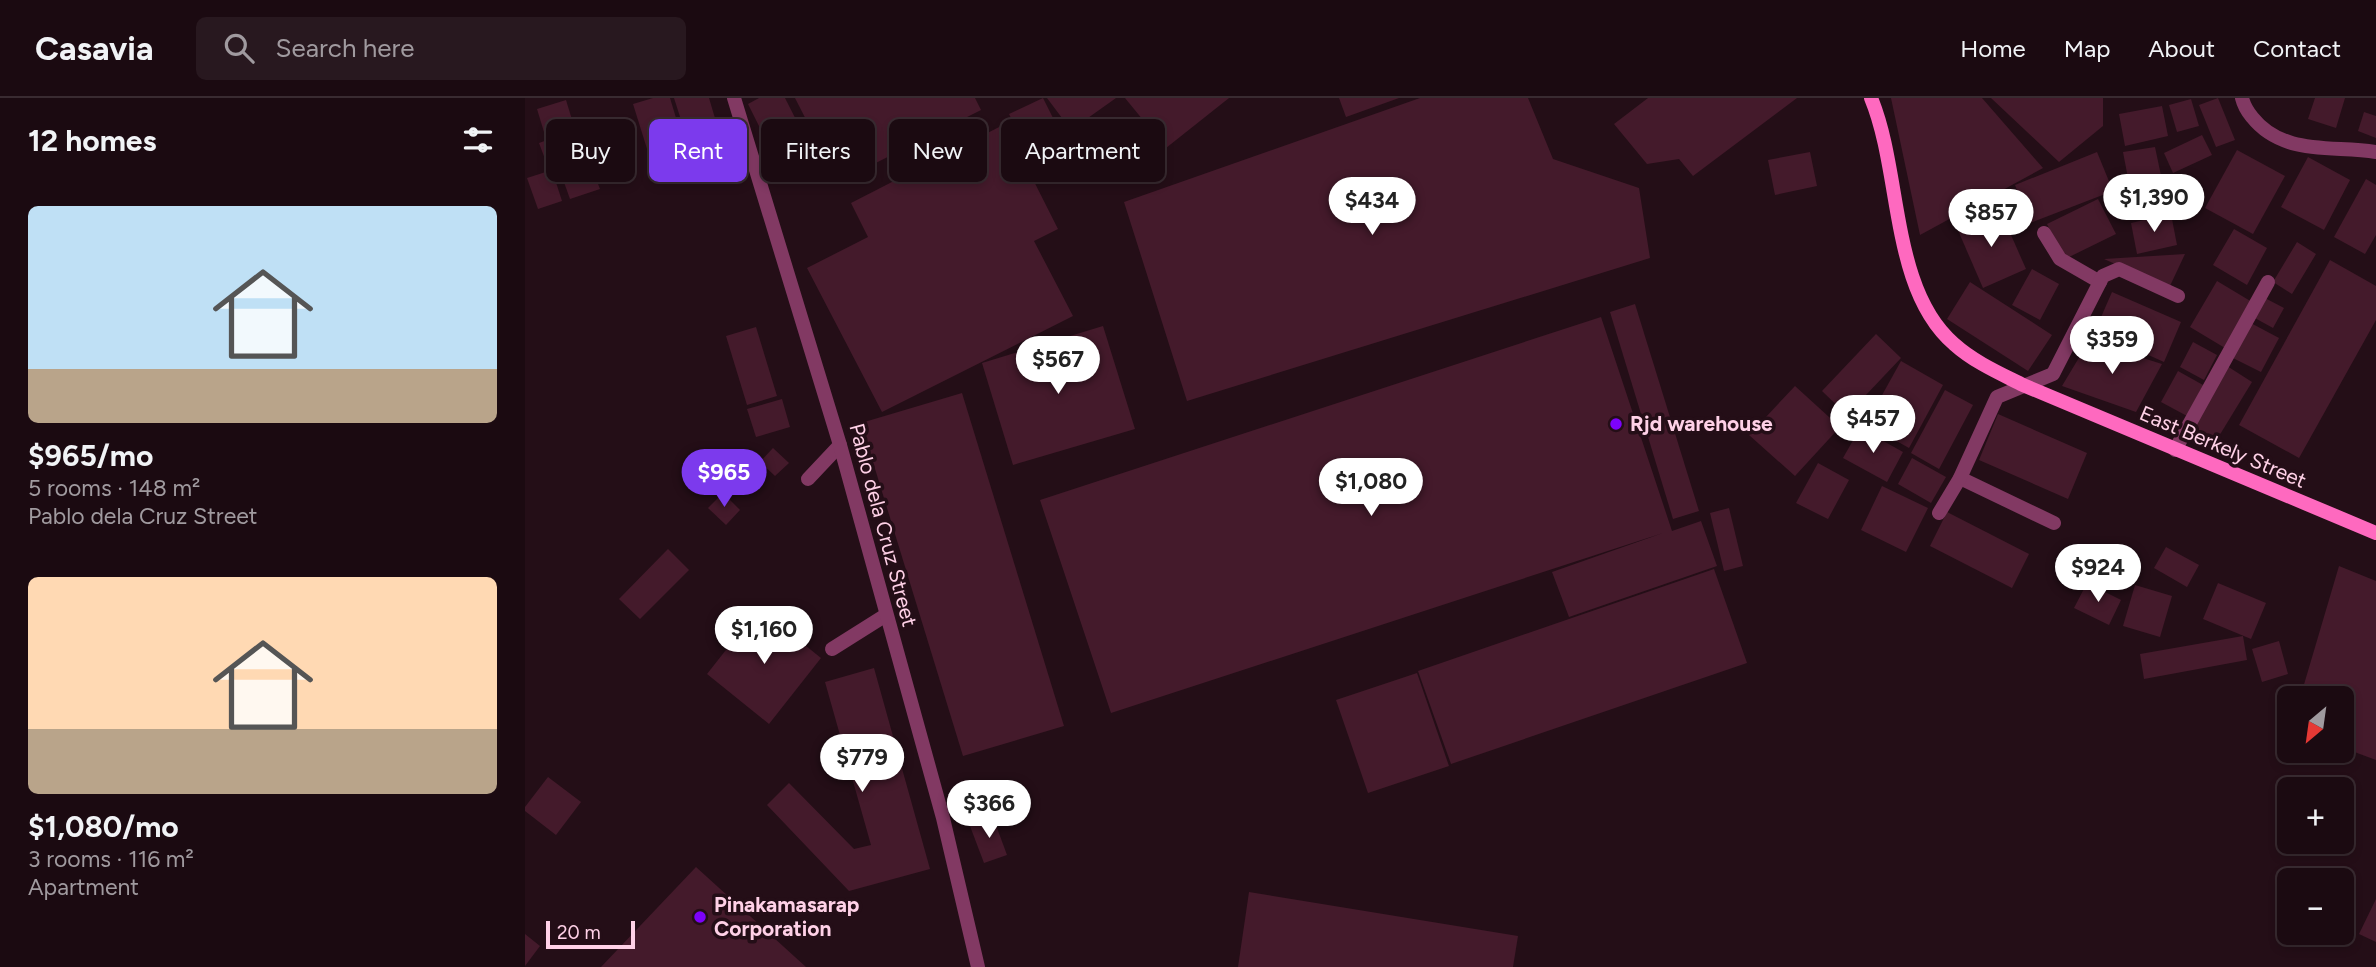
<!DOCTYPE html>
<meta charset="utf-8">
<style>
:root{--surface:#1b0a11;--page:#28181f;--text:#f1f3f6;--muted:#a09a9f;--line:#392b31;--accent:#7c3aed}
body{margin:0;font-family:Figtree,sans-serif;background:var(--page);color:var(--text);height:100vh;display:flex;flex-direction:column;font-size:26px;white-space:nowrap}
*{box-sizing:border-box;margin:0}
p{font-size:23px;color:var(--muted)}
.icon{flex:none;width:38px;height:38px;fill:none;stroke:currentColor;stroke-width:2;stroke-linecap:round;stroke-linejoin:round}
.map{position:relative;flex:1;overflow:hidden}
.sheet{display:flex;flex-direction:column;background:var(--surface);width:525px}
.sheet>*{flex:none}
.top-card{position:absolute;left:21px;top:21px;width:665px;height:63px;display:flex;gap:14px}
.needle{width:46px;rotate:209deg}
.controls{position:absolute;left:1752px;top:588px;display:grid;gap:14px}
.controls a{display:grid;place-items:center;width:77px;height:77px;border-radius:10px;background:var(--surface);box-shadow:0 4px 10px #0003,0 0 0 2px var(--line);font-size:35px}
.scale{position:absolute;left:21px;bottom:18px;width:89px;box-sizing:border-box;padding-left:7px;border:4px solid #ffd1e7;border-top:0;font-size:19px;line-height:24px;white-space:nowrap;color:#ffd1e7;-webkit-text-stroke:5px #240e17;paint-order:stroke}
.price{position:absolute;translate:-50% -60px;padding:0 16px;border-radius:24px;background:#fff;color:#222;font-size:23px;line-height:46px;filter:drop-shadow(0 2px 4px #0008)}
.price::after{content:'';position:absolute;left:50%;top:42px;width:21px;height:16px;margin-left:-10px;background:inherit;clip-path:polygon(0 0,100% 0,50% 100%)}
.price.selected{background:var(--accent);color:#fff}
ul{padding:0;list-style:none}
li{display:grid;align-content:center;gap:14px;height:371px;padding:0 28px}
li span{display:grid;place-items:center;height:217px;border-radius:10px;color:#555}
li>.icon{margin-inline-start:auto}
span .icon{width:126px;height:126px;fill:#fffc;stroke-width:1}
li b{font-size:30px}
h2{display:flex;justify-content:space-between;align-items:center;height:84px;padding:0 28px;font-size:30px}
.tag{padding:0 24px;border-radius:10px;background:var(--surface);box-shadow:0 4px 10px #0003,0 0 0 2px var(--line);font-size:24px;line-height:63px}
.tag.selected{background:var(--accent);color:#fff}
header{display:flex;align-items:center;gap:42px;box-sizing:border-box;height:98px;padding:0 35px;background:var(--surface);border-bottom:2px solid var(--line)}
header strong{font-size:33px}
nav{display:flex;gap:38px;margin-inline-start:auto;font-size:24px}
.search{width:490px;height:63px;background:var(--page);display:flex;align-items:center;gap:18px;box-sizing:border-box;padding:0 24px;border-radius:10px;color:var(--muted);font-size:26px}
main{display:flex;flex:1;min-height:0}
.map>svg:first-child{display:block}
.building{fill:#441a2b}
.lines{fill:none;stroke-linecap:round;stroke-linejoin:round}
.lane{stroke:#823963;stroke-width:14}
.street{stroke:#823963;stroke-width:14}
.secondary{stroke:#fe69bf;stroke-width:14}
.poi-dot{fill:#7d02fa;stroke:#240e17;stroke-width:2.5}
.labels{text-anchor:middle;stroke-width:7;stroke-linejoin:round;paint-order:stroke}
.poi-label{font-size:21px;font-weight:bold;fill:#ffd1e7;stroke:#240e17;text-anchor:start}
.street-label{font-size:21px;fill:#ffd1e7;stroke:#240e17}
</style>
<header>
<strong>Casavia</strong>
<div class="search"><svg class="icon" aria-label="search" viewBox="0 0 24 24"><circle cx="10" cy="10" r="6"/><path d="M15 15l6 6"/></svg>Search here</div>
<nav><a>Home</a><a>Map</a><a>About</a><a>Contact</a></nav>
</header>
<main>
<section class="sheet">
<h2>12 homes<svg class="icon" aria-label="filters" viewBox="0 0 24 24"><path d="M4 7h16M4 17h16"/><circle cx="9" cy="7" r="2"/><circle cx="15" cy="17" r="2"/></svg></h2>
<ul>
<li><span style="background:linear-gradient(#bfe0f5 75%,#b9a48a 0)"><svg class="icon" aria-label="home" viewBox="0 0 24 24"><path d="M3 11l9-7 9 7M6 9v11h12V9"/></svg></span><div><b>$965/mo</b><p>5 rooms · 148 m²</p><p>Pablo dela Cruz Street</p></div></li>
<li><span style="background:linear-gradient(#ffd9b3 70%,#b9a48a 0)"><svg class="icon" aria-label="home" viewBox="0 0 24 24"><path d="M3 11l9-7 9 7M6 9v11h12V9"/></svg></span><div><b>$1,080/mo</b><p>3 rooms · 116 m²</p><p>Apartment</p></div></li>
</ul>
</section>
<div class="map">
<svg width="1851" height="869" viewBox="0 0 1851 869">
<rect width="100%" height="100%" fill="#240e17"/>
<g class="building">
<path d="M 128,0 L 145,0 L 158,43 L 123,54 L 108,6 Z"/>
<path d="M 149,0 L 184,0 L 195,37 L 164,47 Z"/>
<path d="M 234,0 L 260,0 L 290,59 L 258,76 L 223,6 Z"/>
<path d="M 270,0 L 450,0 L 456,12 L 313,84 Z"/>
<path d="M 518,0 L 533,30 L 499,46 L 484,16 Z"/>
<path d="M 522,0 L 591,0 L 546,32 Z"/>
<path d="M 600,0 L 704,0 L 641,50 Z"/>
<path d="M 814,0 L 874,0 L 821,19 Z"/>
<path d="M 895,0 L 1003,0 L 1028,61 L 1114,90 L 1125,160 L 662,303 L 599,104 Z"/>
<path d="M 1123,0 L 1272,0 L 1168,78 L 1154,61 L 1122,66 L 1089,26 Z"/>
<path d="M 1366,0 L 1457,0 L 1518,70 L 1395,137 Z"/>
<path d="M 1466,0 L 1578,0 L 1578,28 L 1534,64 Z"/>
<path d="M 1693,0 L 1710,42 L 1691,49 L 1674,7 Z"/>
<path d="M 1790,0 L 1820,0 L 1811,30 L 1783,21 Z"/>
<path d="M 1666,1 L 1674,28 L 1652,34 L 1644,7 Z"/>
<path d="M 41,2 L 48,25 L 19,34 L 12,11 Z"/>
<path d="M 1637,8 L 1643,38 L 1600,48 L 1594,16 Z"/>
<path d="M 1839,14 L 1851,18 L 1851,40 L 1833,33 Z"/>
<path d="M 480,26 L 533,131 L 509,143 L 548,218 L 357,314 L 282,170 L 343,139 L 326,105 Z"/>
<path d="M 586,28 L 599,43 L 573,64 L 561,49 Z"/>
<path d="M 55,30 L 64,55 L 23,69 L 14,45 Z"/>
<path d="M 1677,37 L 1687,57 L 1648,75 L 1639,55 Z"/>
<path d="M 1630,49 L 1643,111 L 1610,117 L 1598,54 Z"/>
<path d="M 1712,52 L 1760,78 L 1728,136 L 1680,110 Z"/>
<path d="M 1285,54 L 1292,88 L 1250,97 L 1243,62 Z"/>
<path d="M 1572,54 L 1588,93 L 1505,125 L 1490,87 Z"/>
<path d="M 1783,59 L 1825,82 L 1799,132 L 1756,109 Z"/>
<path d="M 64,63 L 75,91 L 45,101 L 35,73 Z"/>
<path d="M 27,72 L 37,103 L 13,111 L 2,80 Z"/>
<path d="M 1841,81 L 1851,87 L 1851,137 L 1840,156 L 1809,139 Z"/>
<path d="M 1573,101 L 1591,136 L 1540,161 L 1522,126 Z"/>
<path d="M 1475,112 L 1501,171 L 1458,190 L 1432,130 Z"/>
<path d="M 1646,116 L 1652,147 L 1612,156 L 1606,125 Z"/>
<path d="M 1709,131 L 1742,150 L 1722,187 L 1688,167 Z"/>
<path d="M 1772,144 L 1791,156 L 1767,196 L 1748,184 Z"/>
<path d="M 1660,156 L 1644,190 L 1579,161 Z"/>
<path d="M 1805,162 L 1851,188 L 1851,222 L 1774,360 L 1714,327 Z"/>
<path d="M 1507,171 L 1534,186 L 1515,222 L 1487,207 Z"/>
<path d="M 1692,183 L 1727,204 L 1700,250 L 1665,229 Z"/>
<path d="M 1445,184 L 1527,237 L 1503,273 L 1422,221 Z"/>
<path d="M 1587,194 L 1656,224 L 1639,264 L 1570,233 Z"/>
<path d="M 1738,199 L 1759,210 L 1748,230 L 1728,219 Z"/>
<path d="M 1110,206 L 1174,413 L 1148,421 L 1085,214 Z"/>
<path d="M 1076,219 L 1147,433 L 1176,423 L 1192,468 L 1044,519 L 1027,474 L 1138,435 L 586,615 L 515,402 Z"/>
<path d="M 1722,223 L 1754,240 L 1736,274 L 1704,258 Z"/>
<path d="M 578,228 L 610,331 L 488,367 L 457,265 Z"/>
<path d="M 231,229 L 252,298 L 222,307 L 201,238 Z"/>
<path d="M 1351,236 L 1376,260 L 1322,317 L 1297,293 Z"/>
<path d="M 1564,243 L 1637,266 L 1611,314 L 1537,288 Z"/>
<path d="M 1668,244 L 1692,257 L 1679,282 L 1655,269 Z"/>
<path d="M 1376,263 L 1418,287 L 1384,350 L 1341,326 Z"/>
<path d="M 1702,268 L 1727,284 L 1691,343 L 1665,327 Z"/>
<path d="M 1653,273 L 1678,287 L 1662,318 L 1636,304 Z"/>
<path d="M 1270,288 L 1315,329 L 1270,378 L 1224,337 Z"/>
<path d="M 1420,292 L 1448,307 L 1414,371 L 1386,355 Z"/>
<path d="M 437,295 L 539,628 L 438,658 L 336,325 Z"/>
<path d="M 257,301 L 265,329 L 231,339 L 222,311 Z"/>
<path d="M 1473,316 L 1562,355 L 1543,401 L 1454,362 Z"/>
<path d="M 1335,330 L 1378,354 L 1362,384 L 1318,360 Z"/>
<path d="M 248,350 L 264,365 L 250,378 L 235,364 Z"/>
<path d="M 1387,360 L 1421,379 L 1406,405 L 1373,386 Z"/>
<path d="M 1293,365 L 1324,382 L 1303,421 L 1271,405 Z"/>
<path d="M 1357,388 L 1403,410 L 1381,454 L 1336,432 Z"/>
<path d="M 198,395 L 215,412 L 201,427 L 183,410 Z"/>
<path d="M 1204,410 L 1218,468 L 1199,473 L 1185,415 Z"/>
<path d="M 1422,414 L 1504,456 L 1487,490 L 1405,448 Z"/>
<path d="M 1641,449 L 1674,467 L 1662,489 L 1629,470 Z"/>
<path d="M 143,451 L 164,472 L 115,521 L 94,501 Z"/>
<path d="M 1814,468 L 1851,483 L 1851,662 L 1816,649 L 1816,600 L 1775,600 Z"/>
<path d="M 1189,471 L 1222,565 L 926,666 L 893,573 Z"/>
<path d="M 1562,485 L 1596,502 L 1584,527 L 1549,510 Z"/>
<path d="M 1693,485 L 1741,505 L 1726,541 L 1678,521 Z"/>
<path d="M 1610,487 L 1647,498 L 1635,539 L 1598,528 Z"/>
<path d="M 234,510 L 296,560 L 244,626 L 182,576 Z"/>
<path d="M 1718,538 L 1722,562 L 1619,581 L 1615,556 Z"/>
<path d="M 1754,543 L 1763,576 L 1737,584 L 1727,551 Z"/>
<path d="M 349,570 L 405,771 L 324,793 L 242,707 L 264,685 L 329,751 L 346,747 L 300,584 Z"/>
<path d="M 892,575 L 924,668 L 843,695 L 811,602 Z"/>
<path d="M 23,679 L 56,704 L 31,737 L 0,713 L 0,709 Z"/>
<path d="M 468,719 L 482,757 L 459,765 L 445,728 Z"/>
<path d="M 171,769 L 281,869 L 76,869 Z"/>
<path d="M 724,794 L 993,838 L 988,869 L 713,869 Z"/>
<path d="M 1851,801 L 1851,844 L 1834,836 Z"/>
<path d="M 1783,835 L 1804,835 L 1800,843 Z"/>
<path d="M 0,836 L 15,848 L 0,868 Z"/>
</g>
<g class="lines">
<g class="lane">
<path d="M 283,381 L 315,347"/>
<path d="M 307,551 L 361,517"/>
</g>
<g class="street">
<path d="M 209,0 L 315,347 L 418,720 L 453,869"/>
<path d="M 1717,0 C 1719,8 1722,13 1727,19 C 1758,58 1807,47 1851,54"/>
<path d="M 1519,135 L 1535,161 L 1575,184"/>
<path d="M 1650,352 L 1743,184"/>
<path d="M 1435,380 L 1529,425"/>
<path d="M 1414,415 L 1435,380 L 1472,299 L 1528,276 L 1578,178 L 1594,171 L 1653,198"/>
</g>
<path class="secondary" d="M 1346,0 C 1377,74 1365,191 1429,246 C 1449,264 1474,275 1498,287 L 1851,435"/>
</g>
<g class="poi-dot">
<circle cx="1091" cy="326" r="7"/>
<circle cx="175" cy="819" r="7"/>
</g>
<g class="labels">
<g class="poi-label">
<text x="1105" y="333">Rjd warehouse</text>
<text x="189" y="814">Pinakamasarap<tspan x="189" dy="24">Corporation</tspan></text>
</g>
<g class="street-label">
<text transform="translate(1698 349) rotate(23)" y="7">East Berkely Street</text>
<text transform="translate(358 427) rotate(75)" y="7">Pablo dela Cruz Street</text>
</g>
</g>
</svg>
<div class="controls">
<a><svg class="needle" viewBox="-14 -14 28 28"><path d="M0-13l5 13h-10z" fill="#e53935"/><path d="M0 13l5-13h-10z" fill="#a09a9f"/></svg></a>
<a>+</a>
<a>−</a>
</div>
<div class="scale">20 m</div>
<b class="price" style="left:1629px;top:136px">$1,390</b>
<b class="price" style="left:847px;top:139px">$434</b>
<b class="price" style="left:1466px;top:151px">$857</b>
<b class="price" style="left:1587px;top:278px">$359</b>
<b class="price" style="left:533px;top:298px">$567</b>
<b class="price" style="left:1348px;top:357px">$457</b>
<b class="price selected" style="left:199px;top:411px">$965</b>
<b class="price" style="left:846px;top:420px">$1,080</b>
<b class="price" style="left:1573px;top:506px">$924</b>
<b class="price" style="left:239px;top:568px">$1,160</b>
<b class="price" style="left:337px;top:696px">$779</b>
<b class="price" style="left:464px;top:742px">$366</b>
<div class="top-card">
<a class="tag">Buy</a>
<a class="tag selected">Rent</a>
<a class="tag">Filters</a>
<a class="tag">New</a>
<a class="tag">Apartment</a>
</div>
</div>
</main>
